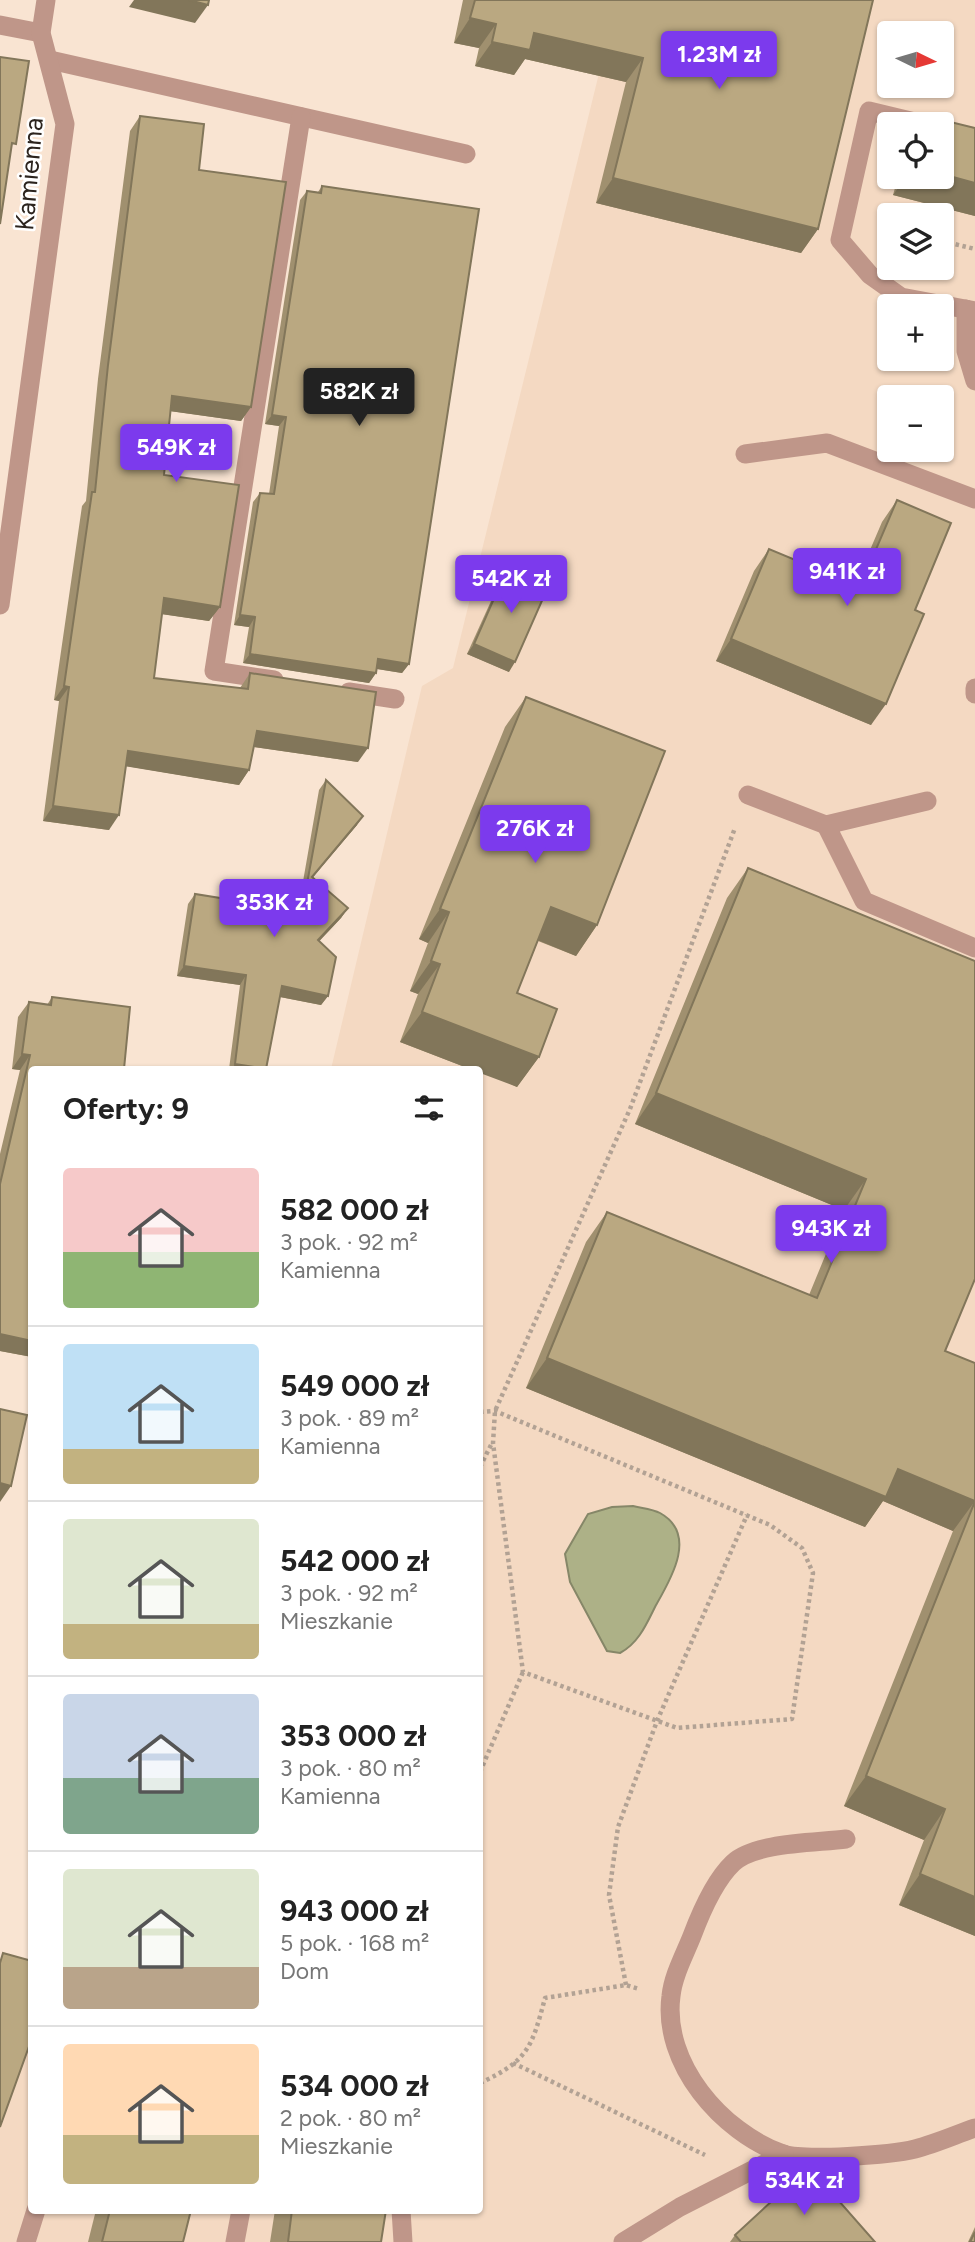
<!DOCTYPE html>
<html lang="pl">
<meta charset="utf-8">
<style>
:root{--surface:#fff;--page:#f6f6f6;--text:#222;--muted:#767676;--line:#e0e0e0;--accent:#7c3aed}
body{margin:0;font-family:Figtree,sans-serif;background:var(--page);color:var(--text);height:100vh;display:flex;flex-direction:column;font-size:26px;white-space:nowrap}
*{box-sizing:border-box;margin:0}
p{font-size:23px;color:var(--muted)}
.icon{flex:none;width:38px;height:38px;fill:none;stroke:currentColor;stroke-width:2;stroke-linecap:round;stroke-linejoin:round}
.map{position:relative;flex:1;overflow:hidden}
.sheet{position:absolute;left:28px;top:1066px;width:455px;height:1148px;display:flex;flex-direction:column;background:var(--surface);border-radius:7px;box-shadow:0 2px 5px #0004}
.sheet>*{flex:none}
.needle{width:46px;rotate:95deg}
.buttons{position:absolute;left:877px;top:21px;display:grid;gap:14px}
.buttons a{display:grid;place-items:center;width:77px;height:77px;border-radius:7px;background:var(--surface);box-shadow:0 2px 5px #0004;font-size:35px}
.price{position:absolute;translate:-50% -60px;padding:0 16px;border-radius:7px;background:var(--accent);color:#fff;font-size:23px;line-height:46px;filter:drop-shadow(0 2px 4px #0008)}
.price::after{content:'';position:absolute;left:50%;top:42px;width:21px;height:16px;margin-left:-10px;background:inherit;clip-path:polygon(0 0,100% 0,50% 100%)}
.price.selected{background:#222;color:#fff}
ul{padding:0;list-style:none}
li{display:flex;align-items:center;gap:21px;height:175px;padding:0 35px}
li+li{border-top:2px solid var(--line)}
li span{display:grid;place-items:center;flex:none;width:196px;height:140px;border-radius:7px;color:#555}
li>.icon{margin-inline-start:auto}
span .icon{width:84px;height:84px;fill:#fffc;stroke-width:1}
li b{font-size:30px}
h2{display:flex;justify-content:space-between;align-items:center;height:84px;padding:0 35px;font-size:30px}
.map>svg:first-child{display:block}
.built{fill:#f4d9c2;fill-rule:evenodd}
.water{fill:#adb187;stroke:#868768;stroke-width:2}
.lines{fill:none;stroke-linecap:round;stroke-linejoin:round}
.path{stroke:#b2a294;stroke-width:4.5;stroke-dasharray:3.5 3.5;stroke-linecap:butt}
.service{stroke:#bf9689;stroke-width:19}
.minor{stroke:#bf9689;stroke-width:19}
.wall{fill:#a0906f}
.shaded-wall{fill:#82765a}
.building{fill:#baa881;stroke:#82765a;stroke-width:2}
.labels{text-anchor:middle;stroke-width:5;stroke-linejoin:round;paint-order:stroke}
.street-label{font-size:26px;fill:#2c241e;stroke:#fff}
</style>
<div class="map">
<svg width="975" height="2242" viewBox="0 0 975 2242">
<rect width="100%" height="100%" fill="#f9e4d2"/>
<path class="built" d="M 617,0 L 975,0 L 975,2242 L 0,2242 L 0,2119 L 31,2031 L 32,2210 L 480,2210 L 480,1069 L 331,1069 L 422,686 L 453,668 ZM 889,33 L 942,33 L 942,86 L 889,86 ZM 889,124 L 942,124 L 942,177 L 889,177 ZM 889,215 L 942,215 L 942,268 L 889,268 ZM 889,306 L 942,306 L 942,359 L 889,359 ZM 889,397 L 942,397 L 942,450 L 889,450 Z"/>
<path class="water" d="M 633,1506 C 641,1508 653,1509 660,1513 C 698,1534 671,1579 656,1605 C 647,1623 639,1643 620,1653 L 607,1651 L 570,1582 L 565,1554 L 588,1514 L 612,1507 Z"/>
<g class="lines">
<g class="path">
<path d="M 880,227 L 889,230"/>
<path d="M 942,241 L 975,249"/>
<path d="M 480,1412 L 495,1411 L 770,1525 L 802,1548 L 813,1573 L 792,1719 L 677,1728 L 523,1672 L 493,1443 L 495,1411 L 630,1109 L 735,828"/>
<path d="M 480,1467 L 492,1443"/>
<path d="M 480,1772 L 523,1672"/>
<path d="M 626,1985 L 609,1895 L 618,1827 L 657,1721 L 747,1515"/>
<path d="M 513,2063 L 705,2155"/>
<path d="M 480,2083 C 528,2061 532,2047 545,1998 L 626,1985 L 639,1989"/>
</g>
<g class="service">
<path d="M 50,60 L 466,154"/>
<path d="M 923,124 L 869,111 L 840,240 L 870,275 L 901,297 L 975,311"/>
<path d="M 966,309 L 966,351 L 975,381"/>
<path d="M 745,454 L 827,443 L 975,499"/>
<path d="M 274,680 L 214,671 L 301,117"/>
<path d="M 975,688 L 975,694"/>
<path d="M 349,692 L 395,699"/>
<path d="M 748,795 L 826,825"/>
<path d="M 927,801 L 826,825 L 864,901 L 975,948"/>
<path d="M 846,1839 C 817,1843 755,1842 733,1863 C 714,1881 701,1912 692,1936 C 684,1956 673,1976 671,1996 C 662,2063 721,2132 783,2154 C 804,2161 891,2155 915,2149 C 935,2144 955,2135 975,2128"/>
<path d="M 401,2210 L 403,2242"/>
<path d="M 26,2242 L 36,2210"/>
<path d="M 235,2242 L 241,2210"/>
<path d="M 623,2242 L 680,2207 L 784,2154"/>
</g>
<g class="minor">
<path d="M 0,25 L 41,33"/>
<path d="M 0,605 L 65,124 L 41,33 L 46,0"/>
</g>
</g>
<g class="wall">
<path d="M 463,0 L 873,0 L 818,229 L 801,253 L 596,203 L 626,82 L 525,59 L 514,75 L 475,66 L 479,48 L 454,43 Z"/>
<path d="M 140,116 L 199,170 L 251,407 L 241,421 L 170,411 L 164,475 L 220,607 L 209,621 L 162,614 L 154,678 L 240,688 L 250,673 L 358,762 L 254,747 L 249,770 L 239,785 L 126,766 L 109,830 L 43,821 L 59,701 L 54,700 L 82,506 L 86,501 L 98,379 L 130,131 Z"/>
<path d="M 926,116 L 975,128 L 975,216 L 893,195 L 898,177 L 942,177 L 942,124 L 921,124 Z"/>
<path d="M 322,186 L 409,664 L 402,673 L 377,669 L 376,673 L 369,683 L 243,663 L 249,627 L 234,625 L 253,502 L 260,493 L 269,494 L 279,426 L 265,424 L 300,200 L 307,191 L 318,192 Z"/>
<path d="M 897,500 L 915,610 L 871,725 L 716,661 L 754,571 L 769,549 L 855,585 L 882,522 Z"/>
<path d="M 507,569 L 509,672 L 467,654 L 501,579 Z"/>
<path d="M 526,697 L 597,925 L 576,956 L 538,941 L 517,993 L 539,1057 L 517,1087 L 480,1069 L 470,1069 L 400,1042 L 418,994 L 410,991 L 428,943 L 419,939 L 505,727 Z"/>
<path d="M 326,780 L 357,825 L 313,877 L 348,908 L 341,918 L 319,941 L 328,996 L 321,1005 L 280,997 L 266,1069 L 229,1069 L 240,985 L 177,976 L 188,904 L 195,894 L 298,910 L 319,790 Z"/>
<path d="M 748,868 L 945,1351 L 975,1363 L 975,1936 L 899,1905 L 924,1840 L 844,1806 L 953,1531 L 883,1501 L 865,1527 L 526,1388 L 586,1242 L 607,1212 L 809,1295 L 844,1210 L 635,1124 L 727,898 Z"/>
<path d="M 52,997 L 130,1007 L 32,1069 L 32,1357 L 0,1351 L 0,1154 L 20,1070 L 12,1069 L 18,1017 L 29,1002 L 47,1005 Z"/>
<path d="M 96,2210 L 191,2210 L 183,2242 L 88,2242 Z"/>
<path d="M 275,2210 L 386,2210 L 381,2242 L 270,2242 Z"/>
<path d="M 975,2227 L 975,2242 L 968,2242 Z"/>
<path d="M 735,2235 L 875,2242 L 730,2242 Z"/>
</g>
<g class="shaded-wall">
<path d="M 134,0 L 189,0 L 208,5 L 195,23 L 129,7 Z"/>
<path d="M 470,18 L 496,24 L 479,48 L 454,43 Z"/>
<path d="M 534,33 L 643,58 L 626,82 L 525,59 L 514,75 L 475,66 L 492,42 Z"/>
<path d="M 942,174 L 975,183 L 975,216 L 893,195 L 906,177 L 942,177 Z"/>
<path d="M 613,178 L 818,229 L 801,253 L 596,203 Z"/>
<path d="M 172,396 L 251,407 L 241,421 L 162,410 Z"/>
<path d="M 272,415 L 286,417 L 279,426 L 265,424 Z"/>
<path d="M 164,598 L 220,607 L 209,621 L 154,613 Z"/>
<path d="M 240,615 L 255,617 L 249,627 L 234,625 Z"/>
<path d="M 731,639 L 886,704 L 871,725 L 716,661 Z"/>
<path d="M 474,644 L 515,662 L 509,672 L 467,654 Z"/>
<path d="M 250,654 L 376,673 L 369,683 L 243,663 Z"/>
<path d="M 378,659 L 409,664 L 402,673 L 371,668 Z"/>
<path d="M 64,686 L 69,687 L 59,701 L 54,700 Z"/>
<path d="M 257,731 L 368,748 L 358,762 L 247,746 Z"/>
<path d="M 128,751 L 249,770 L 239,785 L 118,765 Z"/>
<path d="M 53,806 L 119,815 L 109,830 L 43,821 Z"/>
<path d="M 363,816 L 357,825 L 305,886 L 312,877 Z"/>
<path d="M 551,907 L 597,925 L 576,956 L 530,937 Z"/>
<path d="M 348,908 L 341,918 L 311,950 L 318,940 Z"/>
<path d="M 440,909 L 449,912 L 428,943 L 419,939 Z"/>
<path d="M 431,961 L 440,964 L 418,994 L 410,991 Z"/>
<path d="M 184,966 L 246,975 L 240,985 L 177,976 Z"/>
<path d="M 282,986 L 328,996 L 321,1005 L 275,996 Z"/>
<path d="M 422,1012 L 539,1057 L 517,1087 L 480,1073 L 480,1069 L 470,1069 L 400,1042 Z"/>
<path d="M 22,1054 L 30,1055 L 20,1070 L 12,1069 Z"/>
<path d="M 235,1064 L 266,1069 L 232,1069 Z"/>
<path d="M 656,1093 L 866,1179 L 844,1210 L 635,1124 Z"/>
<path d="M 0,1334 L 32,1341 L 32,1357 L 0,1351 Z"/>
<path d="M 547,1358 L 898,1469 L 975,1501 L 953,1531 L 883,1501 L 865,1527 L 526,1388 Z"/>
<path d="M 0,1483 L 11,1486 L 0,1502 Z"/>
<path d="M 866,1776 L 945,1809 L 924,1840 L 844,1806 Z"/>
<path d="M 920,1874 L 975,1897 L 975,1936 L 899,1905 Z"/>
</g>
<g class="building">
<path d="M 189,0 L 209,0 L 208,5 Z"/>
<path d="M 475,0 L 873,0 L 818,229 L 613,178 L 643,58 L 534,33 L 530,50 L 492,42 L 496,24 L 470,18 Z"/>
<path d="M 0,57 L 29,61 L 16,144 L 12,143 L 0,224 Z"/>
<path d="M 140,116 L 204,124 L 199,170 L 286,182 L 251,407 L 172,396 L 164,475 L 239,485 L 220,607 L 164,598 L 154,678 L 248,689 L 250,673 L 376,692 L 368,748 L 257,731 L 249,770 L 128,751 L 119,815 L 53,806 L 69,687 L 64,686 L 92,492 L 95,492 L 108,365 Z"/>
<path d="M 926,116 L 975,128 L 975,183 L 942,174 L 942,124 L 924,124 Z"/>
<path d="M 322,186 L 479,209 L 409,664 L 378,659 L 376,673 L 250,654 L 255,617 L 240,615 L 260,493 L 274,494 L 286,417 L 272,415 L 307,191 L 321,193 Z"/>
<path d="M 897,500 L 951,523 L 915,610 L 924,614 L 886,704 L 731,639 L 769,549 L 860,587 Z"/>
<path d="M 507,569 L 548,587 L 515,662 L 474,644 Z"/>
<path d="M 526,697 L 665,751 L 597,925 L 551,907 L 517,993 L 557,1009 L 539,1057 L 422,1012 L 440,964 L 431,961 L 449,912 L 440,909 Z"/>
<path d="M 326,780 L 363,816 L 312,877 L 348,908 L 318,940 L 336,957 L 328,996 L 282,986 L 266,1069 L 235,1064 L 246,975 L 184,966 L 195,894 L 302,911 Z"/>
<path d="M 748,868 L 975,961 L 975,1279 L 945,1351 L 975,1363 L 975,1897 L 920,1874 L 945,1809 L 866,1776 L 975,1501 L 898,1469 L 886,1497 L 547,1358 L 607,1212 L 817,1298 L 866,1179 L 656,1093 Z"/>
<path d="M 52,997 L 130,1007 L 124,1069 L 32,1069 L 32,1341 L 0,1334 L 0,1184 L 30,1055 L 22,1054 L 29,1002 L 51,1005 Z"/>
<path d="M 0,1409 L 27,1415 L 11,1486 L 0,1483 Z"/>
<path d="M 3,1953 L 32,1961 L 32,2038 L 0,2127 L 0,1963 Z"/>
<path d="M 809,2167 L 875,2242 L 741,2242 L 735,2235 Z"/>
<path d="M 110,2210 L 191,2210 L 183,2242 L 102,2242 Z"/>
<path d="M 292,2210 L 386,2210 L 381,2242 L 288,2242 Z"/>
<path d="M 975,2232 L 975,2242 L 970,2242 Z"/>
</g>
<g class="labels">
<g class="street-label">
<text transform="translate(29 174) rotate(-85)" y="9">Kamienna</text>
</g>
</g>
</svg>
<div class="buttons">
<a><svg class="needle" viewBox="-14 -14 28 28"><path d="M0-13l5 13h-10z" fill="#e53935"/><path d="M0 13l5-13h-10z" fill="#767676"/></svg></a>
<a><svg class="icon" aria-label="locate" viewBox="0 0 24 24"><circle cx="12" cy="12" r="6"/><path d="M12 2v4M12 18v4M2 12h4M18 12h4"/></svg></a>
<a><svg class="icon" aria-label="layers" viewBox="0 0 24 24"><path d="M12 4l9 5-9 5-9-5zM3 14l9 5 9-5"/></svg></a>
<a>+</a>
<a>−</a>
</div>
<b class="price" style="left:719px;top:91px">1.23M zł</b>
<b class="price selected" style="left:359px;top:428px">582K zł</b>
<b class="price" style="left:176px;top:484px">549K zł</b>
<b class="price" style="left:847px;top:608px">941K zł</b>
<b class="price" style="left:511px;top:615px">542K zł</b>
<b class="price" style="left:535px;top:865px">276K zł</b>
<b class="price" style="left:274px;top:939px">353K zł</b>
<b class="price" style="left:831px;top:1265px">943K zł</b>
<b class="price" style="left:804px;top:2217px">534K zł</b>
<section class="sheet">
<h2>Oferty: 9<svg class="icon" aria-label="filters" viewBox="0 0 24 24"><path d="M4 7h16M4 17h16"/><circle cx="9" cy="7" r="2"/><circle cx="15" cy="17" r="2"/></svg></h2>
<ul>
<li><span style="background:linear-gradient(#f6c9c9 60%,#8fb573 0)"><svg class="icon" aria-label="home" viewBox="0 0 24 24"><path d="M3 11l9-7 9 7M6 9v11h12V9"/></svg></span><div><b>582 000 zł</b><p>3 pok. · 92 m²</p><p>Kamienna</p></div></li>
<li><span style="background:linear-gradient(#bfe0f5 75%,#c2b280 0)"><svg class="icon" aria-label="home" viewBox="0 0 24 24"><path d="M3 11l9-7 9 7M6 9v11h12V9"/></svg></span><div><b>549 000 zł</b><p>3 pok. · 89 m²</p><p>Kamienna</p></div></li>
<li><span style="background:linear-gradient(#dfe7d0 75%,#c2b280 0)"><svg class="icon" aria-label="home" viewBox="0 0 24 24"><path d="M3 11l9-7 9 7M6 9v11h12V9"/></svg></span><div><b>542 000 zł</b><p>3 pok. · 92 m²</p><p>Mieszkanie</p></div></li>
<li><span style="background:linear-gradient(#c9d6e8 60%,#7fa58c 0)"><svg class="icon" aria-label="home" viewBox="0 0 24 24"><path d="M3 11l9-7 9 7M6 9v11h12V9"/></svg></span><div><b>353 000 zł</b><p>3 pok. · 80 m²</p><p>Kamienna</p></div></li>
<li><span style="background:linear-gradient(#dfe7d0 70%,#b9a48a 0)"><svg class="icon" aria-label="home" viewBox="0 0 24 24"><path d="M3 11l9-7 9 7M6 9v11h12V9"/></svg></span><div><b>943 000 zł</b><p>5 pok. · 168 m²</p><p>Dom</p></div></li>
<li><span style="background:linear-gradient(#ffd9b3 65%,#c2b280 0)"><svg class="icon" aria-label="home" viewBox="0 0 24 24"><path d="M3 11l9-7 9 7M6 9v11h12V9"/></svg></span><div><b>534 000 zł</b><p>2 pok. · 80 m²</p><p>Mieszkanie</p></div></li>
</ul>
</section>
</div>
